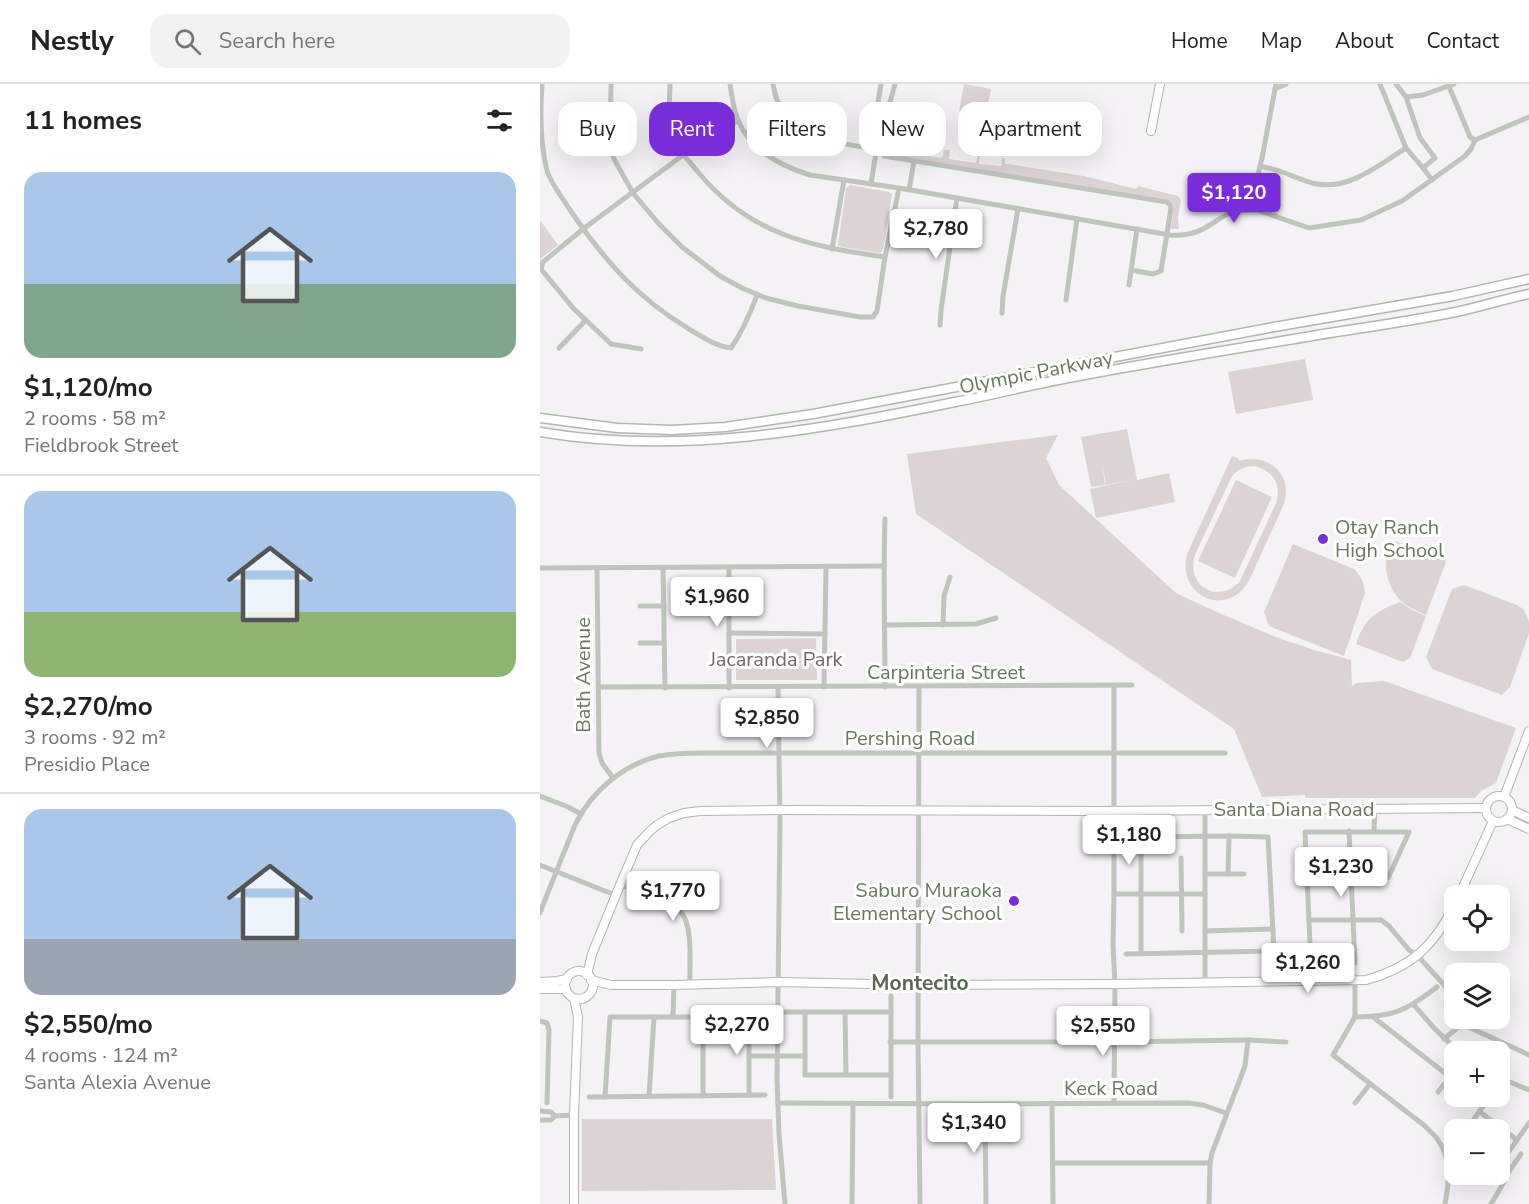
<!DOCTYPE html>
<meta charset="utf-8">
<style>
:root{--surface:#fff;--page:#f2f2f2;--text:#222;--muted:#767676;--line:#e0e0e0;--accent:#792dda}
body{margin:0;font-family:"Nunito Sans",sans-serif;background:var(--page);color:var(--text);height:100vh;display:flex;flex-direction:column;font-size:22px;white-space:nowrap}
*{box-sizing:border-box;margin:0}
p{font-size:20px;color:var(--muted)}
.icon{flex:none;width:33px;height:33px;fill:none;stroke:currentColor;stroke-width:2;stroke-linecap:round;stroke-linejoin:round}
.map{position:relative;flex:1;overflow:hidden}
.panel{display:flex;flex-direction:column;background:var(--surface);width:540px}
.panel>*{flex:none}
.hud{position:absolute;left:18px;top:18px;width:570px;height:54px;display:flex;gap:12px}
.fabs{position:absolute;left:904px;top:801px;display:grid;gap:12px}
.fabs a{display:grid;place-items:center;width:66px;height:66px;border-radius:12px;background:var(--surface);box-shadow:0 6px 24px #0002;font-size:30px}
.price{position:absolute;translate:-50% -51px;padding:0 14px;border-radius:6px;background:#fff;color:#222;font-size:20px;line-height:39px;filter:drop-shadow(0 2px 3px #0008)}
.price::after{content:'';position:absolute;left:50%;top:36px;width:18px;height:14px;margin-left:-9px;background:inherit;clip-path:polygon(0 0,100% 0,50% 100%)}
.price.selected{background:var(--accent);color:#fff}
ul{padding:0;list-style:none}
li{display:grid;align-content:center;gap:12px;height:318px;padding:0 24px}
li+li{border-top:2px solid var(--line)}
li span{display:grid;place-items:center;height:186px;border-radius:18px;color:#555}
li>.icon{margin-inline-start:auto}
span .icon{width:108px;height:108px;fill:#fffc;stroke-width:1}
li b{font-size:26px}
h2{display:flex;justify-content:space-between;align-items:center;height:72px;padding:0 24px;font-size:26px}
.tag{padding:0 21px;border-radius:18px;background:var(--surface);box-shadow:0 6px 24px #0002;font-size:21px;line-height:54px}
.tag.selected{background:var(--accent);color:#fff}
header{display:flex;align-items:center;gap:36px;box-sizing:border-box;height:84px;padding:0 30px;background:var(--surface);border-bottom:2px solid var(--line)}
header strong{font-size:28px}
nav{display:flex;gap:33px;margin-inline-start:auto;font-size:21px}
.search{width:420px;height:54px;background:var(--page);display:flex;align-items:center;gap:15px;box-sizing:border-box;padding:0 21px;border-radius:18px;color:var(--muted);font-size:22px}
main{display:flex;flex:1;min-height:0}
.map>svg:first-child{display:block}
.green{fill:#dcd3d5;fill-rule:evenodd}
.lines{fill:none;stroke-linecap:round;stroke-linejoin:round}
.secondary-casing{stroke:#b0b7ad;stroke-width:10}
.primary-casing{stroke:#b1b7ae;stroke-width:11}
.street{stroke:#bfc4bc;stroke-width:5}
.secondary{stroke:#fff;stroke-width:8}
.primary{stroke:#fff;stroke-width:8}
.poi-dot{fill:#792dda;stroke:#fff;stroke-width:2}
.labels{text-anchor:middle;stroke-width:6;stroke-linejoin:round;paint-order:stroke}
.street-label{font-size:20px;fill:#66775e;stroke:#fff}
.poi-label{font-size:20px;fill:#66775e;stroke:#fff;text-anchor:start}
.park-label{font-size:20px;fill:#796464;stroke:#fff}
.neighbourhood-label{font-size:21px;font-weight:bold;fill:#5a6753;stroke:#fff}
</style>
<header>
<strong>Nestly</strong>
<div class="search"><svg class="icon" aria-label="search" viewBox="0 0 24 24"><circle cx="10" cy="10" r="6"/><path d="M15 15l6 6"/></svg>Search here</div>
<nav><a>Home</a><a>Map</a><a>About</a><a>Contact</a></nav>
</header>
<main>
<section class="panel">
<h2>11 homes<svg class="icon" aria-label="filters" viewBox="0 0 24 24"><path d="M4 7h16M4 17h16"/><circle cx="9" cy="7" r="2"/><circle cx="15" cy="17" r="2"/></svg></h2>
<ul>
<li><span style="background:linear-gradient(#a9c7e8 60%,#7fa58c 0)"><svg class="icon" aria-label="home" viewBox="0 0 24 24"><path d="M3 11l9-7 9 7M6 9v11h12V9"/></svg></span><div><b>$1,120/mo</b><p>2 rooms · 58 m²</p><p>Fieldbrook Street</p></div></li>
<li><span style="background:linear-gradient(#a9c7e8 65%,#8fb573 0)"><svg class="icon" aria-label="home" viewBox="0 0 24 24"><path d="M3 11l9-7 9 7M6 9v11h12V9"/></svg></span><div><b>$2,270/mo</b><p>3 rooms · 92 m²</p><p>Presidio Place</p></div></li>
<li><span style="background:linear-gradient(#a9c7e8 70%,#9aa5b1 0)"><svg class="icon" aria-label="home" viewBox="0 0 24 24"><path d="M3 11l9-7 9 7M6 9v11h12V9"/></svg></span><div><b>$2,550/mo</b><p>4 rooms · 124 m²</p><p>Santa Alexia Avenue</p></div></li>
</ul>
</section>
<div class="map">
<svg width="989" height="1120" viewBox="0 0 989 1120">
<rect width="100%" height="100%" fill="#f5f2f5"/>
<g class="green">
<path d="M 424,0 L 451,5 L 446,31 L 419,27 Z"/>
<path d="M 353,26 L 359,27 L 354,61 L 371,64 L 372,60 L 382,62 L 380,71 L 402,74 L 404,66 L 410,66 L 409,75 L 436,79 L 438,70 L 440,71 L 439,80 L 461,82 L 462,74 L 465,74 L 465,80 L 468,80 L 544,92 L 596,105 L 598,102 L 638,112 L 641,116 L 638,133 L 639,145 L 630,145 L 633,131 L 632,121 L 344,70 L 347,49 Z"/>
<path d="M 310,101 L 349,108 L 352,110 L 343,166 L 340,169 L 302,163 L 298,161 L 306,104 Z"/>
<path d="M 0,136 L 18,161 L 0,175 Z"/>
<path d="M 765,275 L 773,316 L 696,330 L 688,288 Z"/>
<path d="M 587,345 L 597,396 L 629,389 L 635,418 L 556,434 L 550,405 L 592,396 L 566,401 L 562,380 L 565,401 L 551,403 L 541,353 Z"/>
<path d="M 518,351 L 506,374 L 519,401 L 636,509 L 679,529 L 736,553 L 774,566 L 811,576 L 812,602 L 817,599 L 844,597 L 976,644 L 956,699 L 941,707 L 935,714 L 765,714 L 765,711 L 722,713 L 694,645 L 376,430 L 367,370 Z"/>
<path d="M 692,372 L 699,375 L 699,377 C 729,368 755,392 743,422 C 735,440 726,459 718,477 C 713,487 710,498 702,506 C 675,533 635,503 648,468 ZM 715,382 C 733,387 742,401 736,419 L 700,497 C 679,521 645,502 655,471 L 691,394 C 697,385 705,382 715,382 Z"/>
<path d="M 696,396 L 732,413 L 695,494 L 658,477 Z"/>
<path d="M 855,457 L 879,466 L 881,464 L 903,473 L 906,478 L 886,531 C 877,527 868,523 861,517 C 846,502 841,476 851,458 Z"/>
<path d="M 753,460 L 814,485 C 821,492 824,498 825,509 L 804,572 L 729,542 L 724,528 Z"/>
<path d="M 924,501 L 977,521 L 983,525 L 987,532 L 989,538 L 989,549 L 970,603 L 962,611 L 892,585 L 886,573 L 912,505 Z"/>
<path d="M 860,518 L 872,526 L 886,532 L 870,574 L 863,578 L 816,560 C 824,535 836,527 860,518 Z"/>
<path d="M 276,554 L 277,596 L 196,596 L 196,555 Z"/>
<path d="M 42,1035 L 232,1035 L 236,1106 L 42,1107 Z"/>
</g>
<g class="lines">
<g class="secondary-casing">
<g id="secondary">
<path d="M 611,47 L 620,0"/>
<circle cx="959" cy="725" r="13"/>
<path d="M 964,713 L 989,647"/>
<path d="M 972,726 L 989,734"/>
<path d="M 967,735 L 989,745"/>
<path d="M 919,812 L 953,737"/>
<circle cx="39" cy="901" r="14"/>
<path d="M 47,891 L 52,870 L 80,801 L 97,761 L 110,747 L 117,741 L 129,734 L 144,729 L 160,727 L 239,726 L 561,727 L 946,724"/>
<path d="M 51,896 L 71,901 L 134,901 L 238,898 L 378,901 L 575,900 L 826,896 C 872,883 894,862 915,820"/>
<path d="M 0,898 L 17,897 L 27,895"/>
<path d="M 0,905 L 26,905"/>
<path d="M 34,914 L 38,933 L 34,1031 L 34,1120"/>
</g>
</g>
<g class="primary-casing">
<g id="primary">
<path d="M 0,334 L 77,344 L 132,346 L 185,343 L 273,330 L 734,243 L 913,212 L 989,195"/>
<path d="M 0,348 C 139,372 278,346 415,318 C 453,311 490,301 528,294 C 617,277 707,263 796,248 C 836,242 876,236 916,228 C 940,223 964,215 989,210"/>
</g>
</g>
<g class="street">
<path d="M 2,0 C 0,29 0,59 7,87 C 12,101 22,113 30,126 C 65,177 96,213 149,245 C 163,253 175,262 191,264 C 203,247 210,230 217,211"/>
<path d="M 71,0 L 70,52 L 70,63 L 74,75 L 93,109 L 119,140 L 142,163 L 180,192 L 202,204 L 226,214 L 258,222 L 320,233 L 333,233 L 337,227 L 345,173 L 359,104"/>
<path d="M 130,0 C 130,16 127,35 132,50 C 136,64 149,77 158,88 C 210,151 269,162 345,173"/>
<path d="M 190,0 C 192,12 193,25 198,36 C 210,66 241,82 270,91 L 359,104 L 630,151 C 640,152 654,150 663,145 C 673,140 681,132 693,128 C 700,126 709,126 717,126 L 769,144 L 821,136 L 862,117 L 925,72 L 931,65 L 935,56"/>
<path d="M 233,0 C 241,54 292,58 336,65"/>
<path d="M 840,0 L 866,64 L 883,84"/>
<path d="M 856,0 L 866,13 L 880,54 L 895,74 L 883,84 L 892,96"/>
<path d="M 908,0 L 928,48 L 930,53 L 935,56"/>
<path d="M 735,5 L 746,0"/>
<path d="M 866,13 L 883,11 L 914,0"/>
<path d="M 340,36 L 337,24 L 341,0"/>
<path d="M 935,56 L 989,33"/>
<path d="M 344,72 L 627,118 L 630,121 L 631,124 L 621,187 L 613,190 L 591,186"/>
<path d="M 720,82 C 727,84 735,85 742,88 C 754,92 765,98 777,100 C 810,106 840,80 866,64"/>
<path d="M 331,100 L 341,37 L 350,18 L 355,0"/>
<path d="M 369,106 L 374,77"/>
<path d="M 708,126 L 711,119 L 722,74 L 736,0"/>
<path d="M 292,165 L 304,96"/>
<path d="M 589,201 L 597,145"/>
<path d="M 526,216 L 537,135"/>
<path d="M 462,229 L 463,212 L 478,125"/>
<path d="M 400,241 L 401,226 L 417,114"/>
<path d="M 19,264 L 45,237"/>
<path d="M 101,265 L 71,260 L 33,224 L 1,185 L 3,178 L 43,145 L 173,49 L 198,37"/>
<path d="M 0,484 L 344,482"/>
<path d="M 57,484 L 59,669 L 62,679 L 73,694"/>
<path d="M 123,484 L 125,604"/>
<path d="M 189,484 L 189,604"/>
<path d="M 100,522 L 124,522"/>
<path d="M 346,541 L 436,540 L 456,534"/>
<path d="M 403,541 L 404,512 L 410,493"/>
<path d="M 189,549 L 285,550"/>
<path d="M 100,559 L 124,559"/>
<path d="M 574,602 L 574,810 L 573,861 L 575,900 L 574,1019"/>
<path d="M 59,603 L 592,601"/>
<path d="M 238,603 L 240,738 L 237,996 L 239,1050 L 245,1120"/>
<path d="M 284,603 L 286,484"/>
<path d="M 345,603 C 345,547 343,491 345,435"/>
<path d="M 379,603 L 378,958 L 380,1120"/>
<path d="M 0,712 L 26,722 L 41,730"/>
<path d="M 809,747 L 815,879"/>
<path d="M 834,747 L 835,725"/>
<path d="M 641,774 L 642,847"/>
<path d="M 0,781 L 75,811"/>
<path d="M 665,790 L 704,790"/>
<path d="M 688,790 L 689,752"/>
<path d="M 80,801 C 96,806 128,815 140,827 C 154,841 149,882 150,901"/>
<path d="M 574,810 L 665,810"/>
<path d="M 0,829 C 7,810 15,792 22,773 C 27,762 31,750 36,739 C 53,706 83,681 119,672 C 139,668 159,669 179,669 L 685,669"/>
<path d="M 769,836 L 841,836 L 849,842 L 869,866 L 878,872 L 915,913"/>
<path d="M 665,847 L 733,845"/>
<path d="M 586,870 L 734,867 L 728,753 L 689,752 L 601,753 L 601,869"/>
<path d="M 771,882 L 765,748 L 869,748 L 849,792 L 846,795 L 836,792 L 811,792"/>
<path d="M 815,897 L 815,933 L 793,971 L 885,1042 C 889,1047 895,1051 898,1056 C 912,1076 909,1098 905,1120"/>
<path d="M 665,898 L 665,726"/>
<path d="M 874,921 L 894,944 L 919,968"/>
<path d="M 245,928 L 351,928"/>
<path d="M 265,928 L 265,991 L 350,991"/>
<path d="M 305,928 L 306,991"/>
<path d="M 133,933 L 134,901"/>
<path d="M 209,933 L 209,1011"/>
<path d="M 815,933 C 854,933 867,926 897,903"/>
<path d="M 833,933 L 910,993"/>
<path d="M 0,937 L 7,939 L 9,946 L 7,1019"/>
<path d="M 922,940 L 989,971"/>
<path d="M 904,955 L 927,936"/>
<path d="M 350,958 L 574,958 L 708,956 L 746,958"/>
<path d="M 209,972 L 265,972"/>
<path d="M 960,994 L 989,1006"/>
<path d="M 898,1008 L 915,986"/>
<path d="M 109,1012 L 114,933"/>
<path d="M 163,1012 L 163,933"/>
<path d="M 49,1013 L 225,1011"/>
<path d="M 65,1013 L 70,933 L 228,933"/>
<path d="M 351,1013 L 351,912"/>
<path d="M 238,1019 L 445,1020 L 648,1019 L 663,1021 L 686,1029"/>
<path d="M 512,1019 L 513,1120"/>
<path d="M 815,1019 L 830,1000"/>
<path d="M 445,1020 L 446,1120"/>
<path d="M 0,1027 L 11,1028 L 15,1032 L 11,1036 L 0,1036"/>
<path d="M 940,1028 L 977,1056"/>
<path d="M 15,1032 L 34,1031"/>
<path d="M 930,1041 L 950,1012"/>
<path d="M 513,1079 L 670,1079"/>
<path d="M 960,1080 L 989,1039"/>
<path d="M 964,1093 L 968,1089 L 981,1070"/>
<path d="M 312,1120 L 313,1019"/>
<path d="M 669,1120 L 670,1079 L 672,1069 L 705,982 L 708,956"/>
<path d="M 951,1120 L 964,1098 L 964,1093 L 960,1088"/>
</g>
<use href="#secondary" class="secondary"/>
<use href="#primary" class="primary"/>
</g>
<g class="poi-dot">
<circle cx="783" cy="455" r="6"/>
<circle cx="474" cy="817" r="6"/>
</g>
<g class="labels">
<g class="street-label">
<text transform="translate(496 288) rotate(-11)" y="7">Olympic Parkway</text>
<text x="406" y="595">Carpinteria Street</text>
<text transform="translate(43 591) rotate(-90)" y="7">Bath Avenue</text>
<text x="370" y="661">Pershing Road</text>
<text x="754" y="732">Santa Diana Road</text>
<text x="571" y="1011">Keck Road</text>
</g>
<g class="poi-label">
<text x="795" y="450">Otay Ranch<tspan x="795" dy="23">High School</tspan></text>
<text x="462" y="813" text-anchor="end">Saburo Muraoka<tspan x="462" dy="23">Elementary School</tspan></text>
</g>
<g class="park-label">
<text x="236" y="582">Jacaranda Park</text>
</g>
<g class="neighbourhood-label">
<text x="380" y="906">Montecito</text>
</g>
</g>
</svg>
<div class="fabs">
<a><svg class="icon" aria-label="locate" viewBox="0 0 24 24"><circle cx="12" cy="12" r="6"/><path d="M12 2v4M12 18v4M2 12h4M18 12h4"/></svg></a>
<a><svg class="icon" aria-label="layers" viewBox="0 0 24 24"><path d="M12 4l9 5-9 5-9-5zM3 14l9 5 9-5"/></svg></a>
<a>+</a>
<a>−</a>
</div>
<b class="price selected" style="left:694px;top:140px">$1,120</b>
<b class="price" style="left:396px;top:176px">$2,780</b>
<b class="price" style="left:177px;top:544px">$1,960</b>
<b class="price" style="left:227px;top:665px">$2,850</b>
<b class="price" style="left:589px;top:782px">$1,180</b>
<b class="price" style="left:801px;top:814px">$1,230</b>
<b class="price" style="left:133px;top:838px">$1,770</b>
<b class="price" style="left:768px;top:910px">$1,260</b>
<b class="price" style="left:197px;top:972px">$2,270</b>
<b class="price" style="left:563px;top:973px">$2,550</b>
<b class="price" style="left:434px;top:1070px">$1,340</b>
<div class="hud">
<a class="tag">Buy</a>
<a class="tag selected">Rent</a>
<a class="tag">Filters</a>
<a class="tag">New</a>
<a class="tag">Apartment</a>
</div>
</div>
</main>
